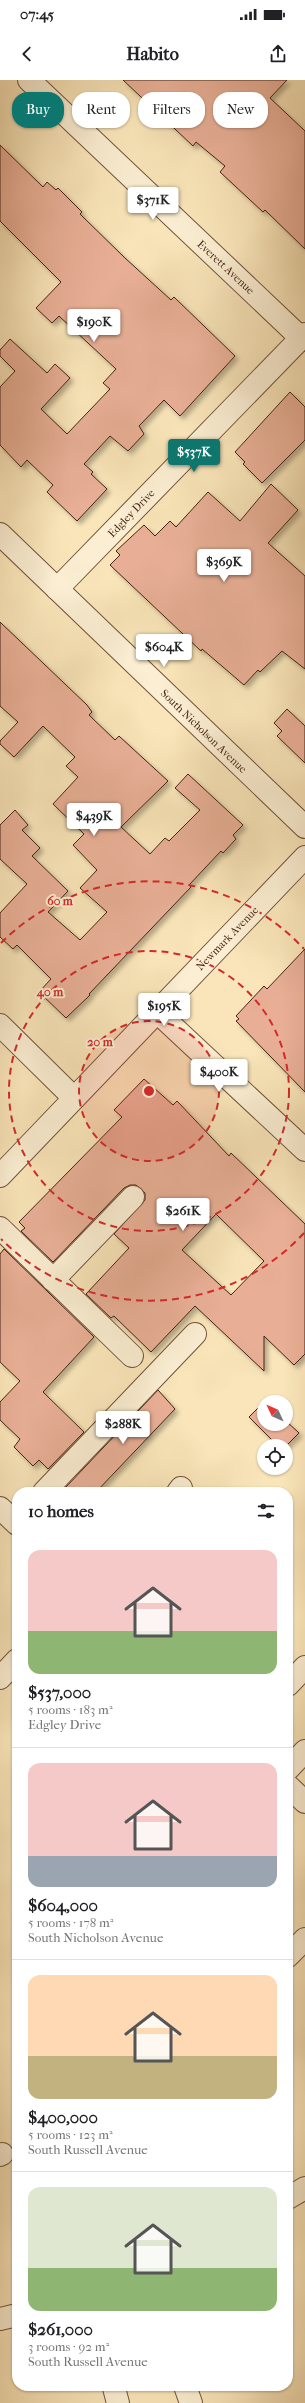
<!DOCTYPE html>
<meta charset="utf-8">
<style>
:root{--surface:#fff;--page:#f2f2f2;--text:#202124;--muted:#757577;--line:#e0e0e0;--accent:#0f766e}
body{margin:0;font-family:"IM FELL French Canon",serif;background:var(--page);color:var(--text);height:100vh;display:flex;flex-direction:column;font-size:15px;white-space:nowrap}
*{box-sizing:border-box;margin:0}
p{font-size:13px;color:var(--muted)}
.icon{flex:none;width:22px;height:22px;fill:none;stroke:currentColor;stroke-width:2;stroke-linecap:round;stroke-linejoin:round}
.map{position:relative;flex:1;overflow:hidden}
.side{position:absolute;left:12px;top:1407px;width:281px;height:904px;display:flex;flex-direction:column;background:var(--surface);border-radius:16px;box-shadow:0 1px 3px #0004}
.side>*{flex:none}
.hud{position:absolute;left:12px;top:12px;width:281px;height:36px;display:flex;gap:8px}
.needle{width:26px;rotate:314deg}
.buttons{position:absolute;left:257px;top:1315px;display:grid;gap:8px}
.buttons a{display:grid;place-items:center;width:36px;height:36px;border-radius:50%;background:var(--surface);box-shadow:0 1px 3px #0004;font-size:20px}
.price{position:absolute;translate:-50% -34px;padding:0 9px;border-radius:4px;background:#fff;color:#222;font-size:13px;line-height:26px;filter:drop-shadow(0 1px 2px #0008)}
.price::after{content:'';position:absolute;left:50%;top:24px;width:12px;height:9px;margin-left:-6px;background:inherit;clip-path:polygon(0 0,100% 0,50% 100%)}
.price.active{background:var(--accent);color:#fff}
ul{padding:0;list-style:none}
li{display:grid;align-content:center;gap:8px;height:212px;padding:0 16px}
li+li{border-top:1px solid var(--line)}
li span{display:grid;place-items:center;height:124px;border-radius:12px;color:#555}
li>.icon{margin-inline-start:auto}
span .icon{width:72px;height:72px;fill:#fffc;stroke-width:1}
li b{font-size:17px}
h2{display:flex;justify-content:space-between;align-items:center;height:48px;padding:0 16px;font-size:17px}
.chip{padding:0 14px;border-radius:16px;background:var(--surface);box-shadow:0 1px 3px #0004;font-size:14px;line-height:36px}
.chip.active{background:var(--accent);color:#fff}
.status{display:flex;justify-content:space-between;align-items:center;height:28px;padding:0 20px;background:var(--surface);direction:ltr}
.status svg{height:11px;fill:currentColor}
header{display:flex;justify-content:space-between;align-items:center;height:52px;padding:0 16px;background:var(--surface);font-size:18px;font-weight:800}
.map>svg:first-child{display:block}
.building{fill:#e8af96;stroke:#462312;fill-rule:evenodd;filter:url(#shadow)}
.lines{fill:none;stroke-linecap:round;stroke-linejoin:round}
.minor-casing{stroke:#73543c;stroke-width:24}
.minor{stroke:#fbeed2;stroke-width:22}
.ring{fill:none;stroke:#d62828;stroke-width:2;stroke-dasharray:7 5}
.labels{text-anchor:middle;stroke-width:4;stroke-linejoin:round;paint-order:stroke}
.street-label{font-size:11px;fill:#462312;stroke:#fbeed2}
.centre{fill:#d62828;stroke:#fbeed2;stroke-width:2}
.ring-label{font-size:12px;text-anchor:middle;font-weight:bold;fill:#d62828;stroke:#fbeed2;stroke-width:4;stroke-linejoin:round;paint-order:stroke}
</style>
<div class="status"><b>07:45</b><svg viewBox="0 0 49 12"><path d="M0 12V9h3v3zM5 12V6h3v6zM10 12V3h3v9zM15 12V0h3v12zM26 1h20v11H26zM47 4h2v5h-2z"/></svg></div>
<header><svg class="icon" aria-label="back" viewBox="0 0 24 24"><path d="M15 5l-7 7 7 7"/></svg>Habito<svg class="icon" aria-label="share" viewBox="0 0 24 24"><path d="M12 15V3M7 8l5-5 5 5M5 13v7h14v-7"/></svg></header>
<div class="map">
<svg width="305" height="2323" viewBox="0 0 305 2323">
<defs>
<filter id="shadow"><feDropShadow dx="3.5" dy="3.5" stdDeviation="2" flood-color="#0004"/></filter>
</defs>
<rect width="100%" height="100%" fill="#f9e5b9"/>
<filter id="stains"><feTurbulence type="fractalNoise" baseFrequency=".005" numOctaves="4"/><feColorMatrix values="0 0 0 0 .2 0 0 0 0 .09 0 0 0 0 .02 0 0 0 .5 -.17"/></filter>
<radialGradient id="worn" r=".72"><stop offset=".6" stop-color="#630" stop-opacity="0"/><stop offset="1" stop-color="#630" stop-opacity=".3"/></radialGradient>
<g class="building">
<path d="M 123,0 L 287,0 L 270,18 L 305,51 L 305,169 L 265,130 L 263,132 L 220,92 L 225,86 L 196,62 L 193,66 Z"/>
<path d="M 0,65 L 43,107 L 47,102 L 56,110 L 58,108 L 82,132 L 80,134 L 125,178 L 171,220 L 174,217 L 235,276 L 180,336 L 164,320 L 139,346 L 144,354 L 128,371 L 110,356 L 84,384 L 93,392 L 91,394 L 107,409 L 77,441 L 47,412 L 53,405 L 27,380 L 21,387 L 0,365 L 0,307 L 15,291 L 0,276 L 0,270 L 10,259 L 47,293 L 55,284 L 70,298 L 41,329 L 67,354 L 110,309 L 103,303 L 116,289 L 59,236 L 52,243 L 36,228 L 61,202 L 0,141 Z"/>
<path d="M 290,312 L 305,327 L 305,360 L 262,403 L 243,384 L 245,382 L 235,372 Z"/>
<path d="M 271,404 L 298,430 L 268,463 L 305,496 L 305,589 L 282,571 L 260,592 L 258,590 L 244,605 L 202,569 L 201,571 L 110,485 L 120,475 L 116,471 L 144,445 L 155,456 L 170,441 L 176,447 L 208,412 L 240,441 Z"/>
<path d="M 0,542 L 87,625 L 92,632 L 89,635 L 115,660 L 119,656 L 168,701 L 121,747 L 150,774 L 165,758 L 169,761 L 200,730 L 175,708 L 188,694 L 243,745 L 233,755 L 236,759 L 223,773 L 221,771 L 189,805 L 191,807 L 89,914 L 90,915 L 66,938 L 39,912 L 51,899 L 17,865 L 13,869 L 0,857 L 0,833 L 27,804 L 0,779 L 0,745 L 15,730 L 28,745 L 22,750 L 40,768 L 32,776 L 68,811 L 48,832 L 80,860 L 107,832 L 80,808 L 97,790 L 73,765 L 84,754 L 53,724 L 78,697 L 66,686 L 75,677 L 43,646 L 14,677 L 0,664 L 0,661 L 18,642 L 0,626 Z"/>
<path d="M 287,629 L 305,646 L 305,683 L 277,656 L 282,651 L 274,643 Z"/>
<path d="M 305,869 L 305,1012 L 236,941 L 239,939 L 236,936 L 264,906 L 267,909 Z"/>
<path d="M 144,999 L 173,1025 L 177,1021 L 229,1076 L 231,1073 L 305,1144 L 305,1274 L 294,1285 L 264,1256 L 264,1291 L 195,1226 L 151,1272 L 114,1236 L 111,1238 L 86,1214 L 129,1168 L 114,1154 L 145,1120 L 145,1113 L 136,1105 L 130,1105 L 124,1108 L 53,1182 L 21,1151 L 25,1148 L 19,1142 L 122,1037 L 114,1030 ZM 216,1134 L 264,1181 L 231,1215 L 182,1170 Z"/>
<path d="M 4,1169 L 94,1257 L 43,1312 L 84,1352 L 48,1389 L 39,1380 L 33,1386 L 14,1367 L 20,1359 L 0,1340 L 0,1322 L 20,1301 L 0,1282 L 0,1174 Z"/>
<path d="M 158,1310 L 175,1329 L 96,1412 L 72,1412 L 66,1407 Z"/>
<path d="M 264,1322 L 264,1344 L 286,1344 L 286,1341 L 299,1353 L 286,1366 L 278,1366 L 249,1337 Z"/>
</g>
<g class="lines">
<g class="minor-casing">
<g id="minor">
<path d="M 29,0 L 301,258"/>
<path d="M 0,454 L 305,747"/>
<path d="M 57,509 L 305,254"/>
<path d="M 156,931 L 305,1070"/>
<path d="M 0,945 L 74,1018"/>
<path d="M 0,1096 L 305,777"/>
<path d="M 0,1148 L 132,1276"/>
<path d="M 53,1200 L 133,1117"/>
<path d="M 44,1412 L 195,1254"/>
<path d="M 178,1412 L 181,1408"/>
<path d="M 0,1428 L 17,1444"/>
<path d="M 0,1598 L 17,1580"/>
<path d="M 288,1605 L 305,1587"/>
<path d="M 288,1689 L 305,1671"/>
<path d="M 288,1706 L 305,1722"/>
<path d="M 288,1876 L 305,1859"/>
<path d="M 0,2075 L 2,2074"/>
<path d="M 288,2118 L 305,2108"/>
<path d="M 0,2239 L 17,2235"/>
<path d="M 185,2306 L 191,2323"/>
<path d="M 114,2308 L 118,2323"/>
</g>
</g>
<use href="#minor" class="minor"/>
</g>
<circle cx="149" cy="1011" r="70" fill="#d62828" fill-opacity=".12"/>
<g class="ring">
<circle cx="149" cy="1011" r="70"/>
<circle cx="149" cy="1011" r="140"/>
<path d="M304 1153A210 210 0 0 1 1 1159M1 863A210 210 0 0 1 304 869"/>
</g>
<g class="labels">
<g class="street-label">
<text transform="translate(226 187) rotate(43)" y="4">Everett Avenue</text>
<text transform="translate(131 433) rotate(-46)" y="4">Edgley Drive</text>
<text transform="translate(204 651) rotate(44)" y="4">South Nicholson Avenue</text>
<text transform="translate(227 858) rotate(-46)" y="4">Newmark Avenue</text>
</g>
</g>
<circle cx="149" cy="1011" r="6" class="centre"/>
<g class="ring-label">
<text x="60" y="825">60 m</text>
<text x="50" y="916">40 m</text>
<text x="100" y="966">20 m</text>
</g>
<rect width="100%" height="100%" filter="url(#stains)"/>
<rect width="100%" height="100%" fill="url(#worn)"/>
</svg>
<div class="buttons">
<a><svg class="needle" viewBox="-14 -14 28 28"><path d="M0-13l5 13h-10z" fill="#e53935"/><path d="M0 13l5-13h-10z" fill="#757577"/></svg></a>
<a><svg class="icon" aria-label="locate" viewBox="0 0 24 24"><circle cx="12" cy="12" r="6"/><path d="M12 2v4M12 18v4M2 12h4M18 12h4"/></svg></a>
</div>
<b class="price" style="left:153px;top:141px">$371K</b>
<b class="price" style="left:94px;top:263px">$190K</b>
<b class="price active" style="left:194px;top:393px">$537K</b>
<b class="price" style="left:224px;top:503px">$369K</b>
<b class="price" style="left:164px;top:588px">$604K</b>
<b class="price" style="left:94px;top:757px">$439K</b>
<b class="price" style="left:164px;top:947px">$195K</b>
<b class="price" style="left:219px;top:1013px">$400K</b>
<b class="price" style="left:183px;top:1152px">$261K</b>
<b class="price" style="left:123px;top:1365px">$288K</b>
<div class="hud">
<a class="chip active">Buy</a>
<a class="chip">Rent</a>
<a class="chip">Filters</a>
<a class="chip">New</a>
</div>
<section class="side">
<h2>10 homes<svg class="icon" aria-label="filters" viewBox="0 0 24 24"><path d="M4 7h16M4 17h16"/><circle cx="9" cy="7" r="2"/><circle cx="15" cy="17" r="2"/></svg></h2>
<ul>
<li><span style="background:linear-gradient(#f6c9c9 65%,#8fb573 0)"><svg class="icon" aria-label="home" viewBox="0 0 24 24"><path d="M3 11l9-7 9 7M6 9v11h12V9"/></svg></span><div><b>$537,000</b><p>5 rooms · 183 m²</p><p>Edgley Drive</p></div></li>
<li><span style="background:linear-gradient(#f6c9c9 75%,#9aa5b1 0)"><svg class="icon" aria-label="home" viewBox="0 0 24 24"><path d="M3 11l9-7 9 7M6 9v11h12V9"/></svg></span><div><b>$604,000</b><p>5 rooms · 178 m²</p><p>South Nicholson Avenue</p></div></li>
<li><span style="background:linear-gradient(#ffd9b3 65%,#c2b280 0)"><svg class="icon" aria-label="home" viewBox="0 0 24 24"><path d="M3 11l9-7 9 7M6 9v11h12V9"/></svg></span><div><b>$400,000</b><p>5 rooms · 123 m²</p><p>South Russell Avenue</p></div></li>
<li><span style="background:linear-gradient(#dfe7d0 65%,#8fb573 0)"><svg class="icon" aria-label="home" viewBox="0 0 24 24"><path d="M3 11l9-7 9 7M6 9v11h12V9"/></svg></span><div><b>$261,000</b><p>3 rooms · 92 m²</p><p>South Russell Avenue</p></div></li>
</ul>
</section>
</div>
